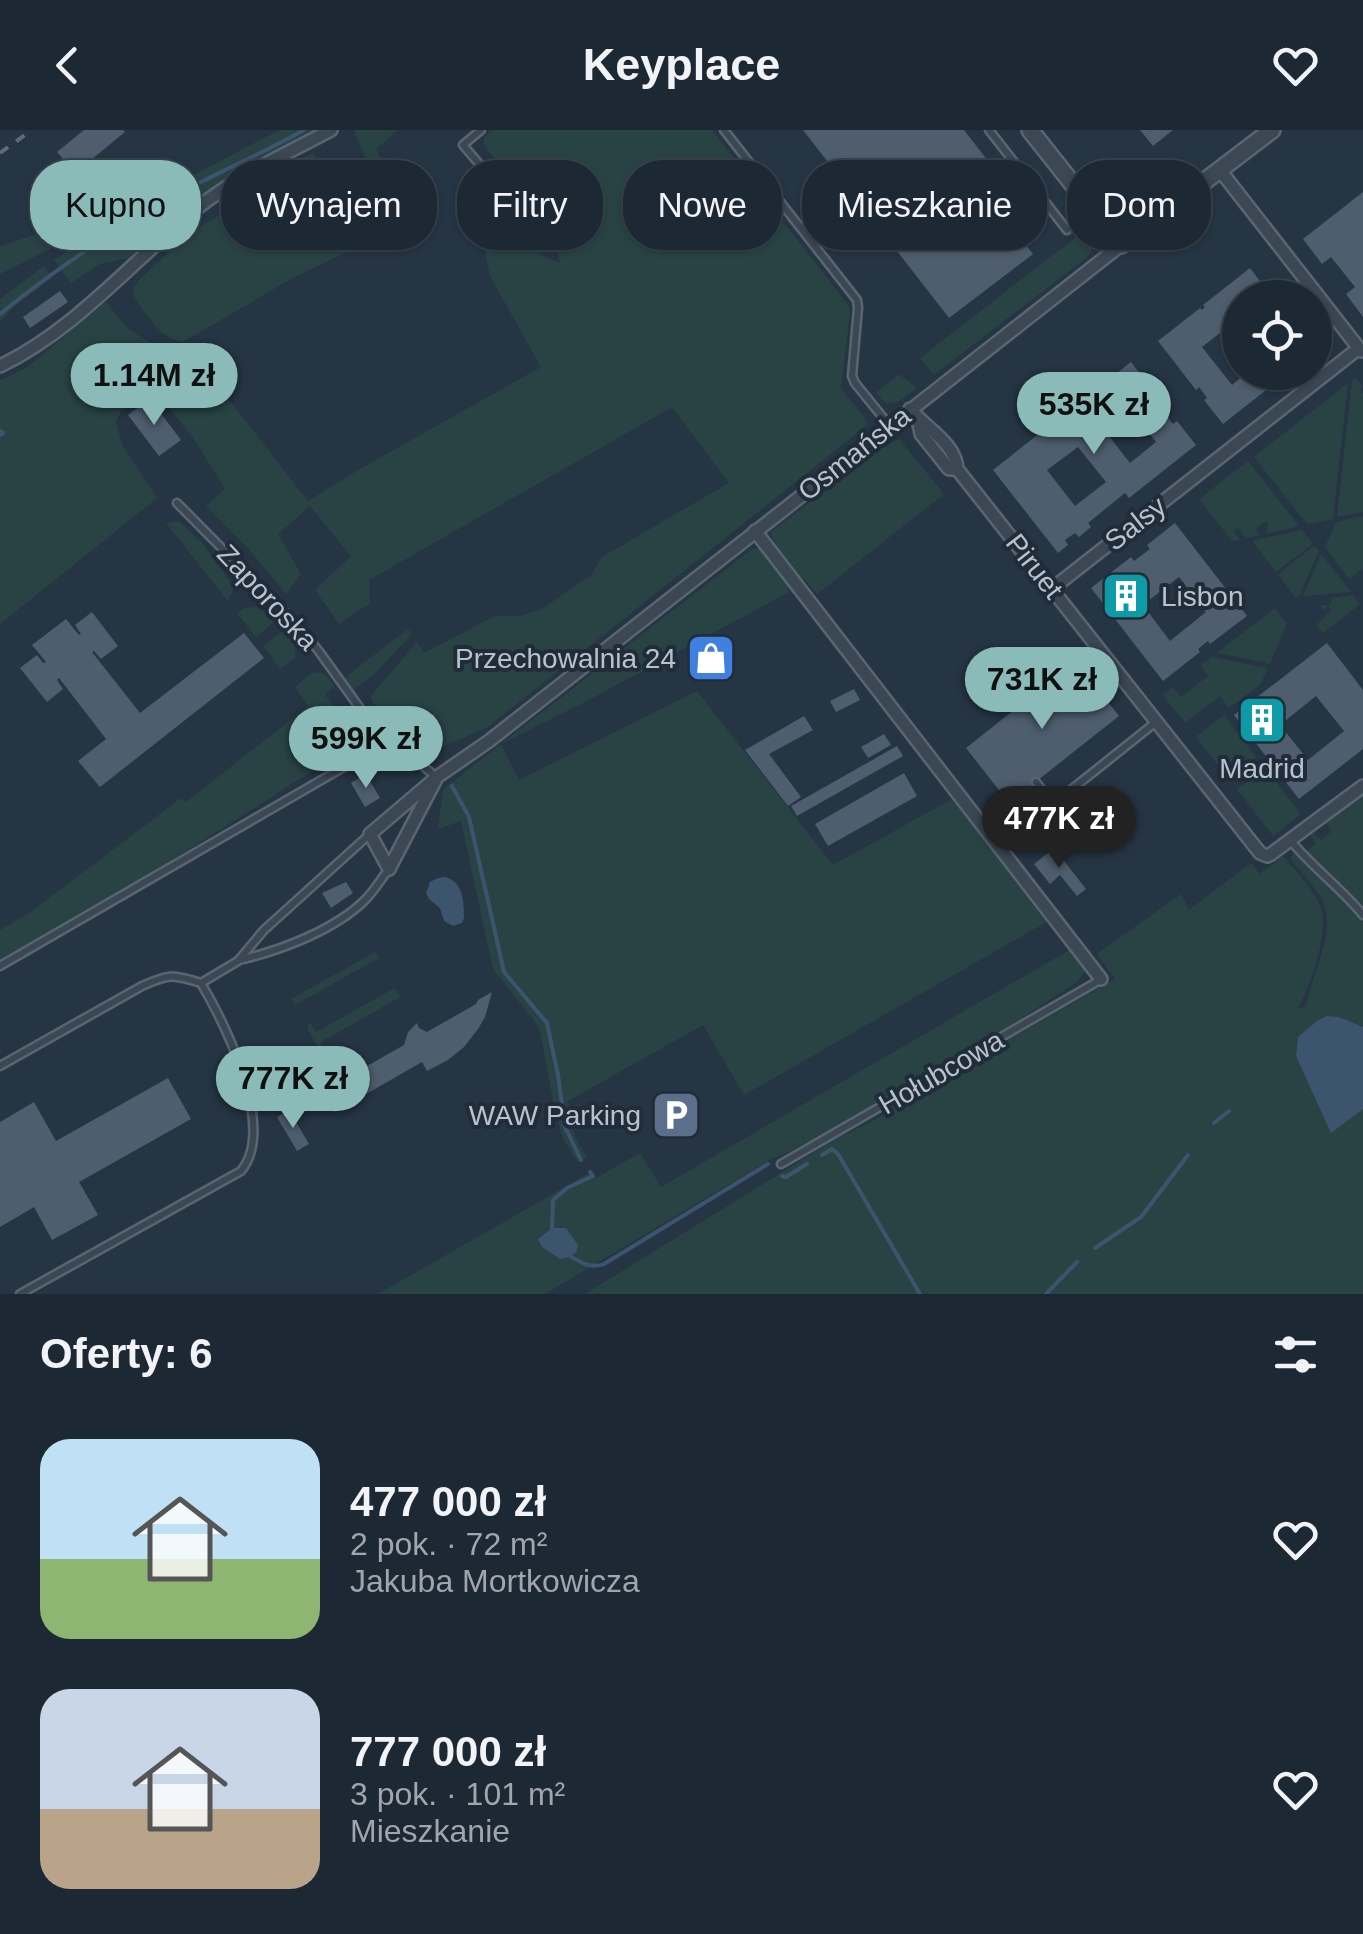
<!DOCTYPE html>
<html lang="pl">
<meta charset="utf-8">
<style>
:root{--surface:#1c2833;--page:#29343f;--text:#f1f3f6;--muted:#a0a6ac;--line:#3a444e;--accent:#8bbbb9}
body{margin:0;font-family:Helvetica,sans-serif;background:var(--page);color:var(--text);height:100vh;display:flex;flex-direction:column;font-size:38px;white-space:nowrap}
*{box-sizing:border-box;margin:0}
p{font-size:32px;color:var(--muted)}
.icon{flex:none;width:55px;height:55px;fill:none;stroke:currentColor;stroke-width:2;stroke-linecap:round;stroke-linejoin:round}
.map{position:relative;height:1164px;overflow:hidden}
.details{display:flex;flex-direction:column;background:var(--surface);flex:1}
.details>*{flex:none}
.banner{position:absolute;left:30px;top:30px;width:1305px;height:90px;display:flex;gap:20px}
.controls{position:absolute;left:1222px;top:150px;display:grid;gap:20px}
.controls a{display:grid;place-items:center;width:110px;height:110px;border-radius:50%;background:var(--surface);box-shadow:0 2px 8px #0004,0 0 0 2px var(--line);font-size:50px}
.price{position:absolute;translate:-50% -85px;padding:0 22px;border-radius:35px;background:var(--accent);color:#111;font-size:32px;line-height:65px;filter:drop-shadow(0 2px 5px #0008)}
.price::after{content:'';position:absolute;left:50%;top:60px;width:30px;height:22px;margin-left:-15px;background:inherit;clip-path:polygon(0 0,100% 0,50% 100%)}
.price.on{background:#222;color:#fff}
ul{padding:0;list-style:none}
li{display:flex;align-items:center;gap:30px;height:250px;padding:0 40px}
li span{display:grid;place-items:center;flex:none;width:280px;height:200px;border-radius:30px;color:#555}
li>.icon{margin-inline-start:auto}
span .icon{width:120px;height:120px;fill:#fffc;stroke-width:1}
li b{font-size:42px}
h2{display:flex;justify-content:space-between;align-items:center;height:120px;padding:0 40px;font-size:42px}
.tag{padding:0 35px;border-radius:40px;background:var(--surface);box-shadow:0 2px 8px #0004,0 0 0 2px var(--line);font-size:35px;line-height:90px}
.tag.on{background:var(--accent);color:#111}
header{display:flex;justify-content:space-between;align-items:center;height:130px;padding:0 40px;background:var(--surface);font-size:45px;font-weight:600}
.map>svg:first-child{display:block}
.green{fill:#294345}
.water{fill:#3c546d}
.lines{fill:none;stroke-linecap:round;stroke-linejoin:round}
.stream{stroke:#3c546d;stroke-width:4}
.building{fill:#4f5e6f;fill-rule:evenodd}
.service-casing{stroke:#596571;stroke-width:11}
.minor-casing{stroke:#596571;stroke-width:16}
.tertiary-casing{stroke:#596571;stroke-width:20}
.service{stroke:#3b4753;stroke-width:6}
.minor{stroke:#3b4753;stroke-width:11}
.tertiary{stroke:#3b4753;stroke-width:15}
.rail{stroke:#5d6b7a;stroke-width:4;stroke-dasharray:10 10;stroke-linecap:butt}
.labels{text-anchor:middle;stroke-width:8;stroke-linejoin:round;paint-order:stroke}
.street-label{font-size:28px;fill:#b8c2cd;stroke:#202c39}
.poi-label{font-size:28px;fill:#b8c2cd;stroke:#202c39;text-anchor:end}
</style>
<header><svg class="icon" aria-label="back" viewBox="0 0 24 24"><path d="M15 5l-7 7 7 7"/></svg>Keyplace<svg class="icon" aria-label="heart" viewBox="0 0 24 24"><path d="M12 20l-8-8c-3-5 5-10 8-4 3-6 11-1 8 4z"/></svg></header>
<div class="map">
<svg width="1363" height="1164" viewBox="0 0 1363 1164">
<rect width="100%" height="100%" fill="#263544"/>
<g class="green">
<path d="M 279,0 L 317,0 L 243,39 L 196,69 L 128,128 L 100,134 L 71,153 L 54,130 L 141,73 Z"/>
<path d="M 354,0 L 398,0 L 376,19 L 401,63 L 436,78 L 404,94 L 364,40 L 366,29 Z"/>
<path d="M 493,0 L 712,0 L 848,175 L 850,183 L 841,258 L 867,291 L 866,296 L 488,597 L 427,624 L 417,623 L 373,573 L 371,566 L 417,512 L 424,523 L 495,486 L 521,486 L 542,479 L 591,445 L 602,427 L 729,353 L 672,277 L 369,450 L 370,473 L 339,494 L 315,460 L 351,426 L 310,376 L 278,404 L 301,444 L 286,464 L 247,417 L 206,376 L 225,359 L 196,312 L 153,257 L 121,281 L 116,292 L 122,315 L 157,368 L 0,494 L 0,250 L 25,239 L 106,172 L 127,198 L 157,217 L 194,232 L 212,248 L 308,371 L 360,339 L 541,237 L 490,146 L 481,99 L 560,133 L 553,105 L 484,15 L 484,7 Z"/>
<path d="M 313,23 L 331,45 L 349,51 L 368,76 L 383,88 L 392,100 L 291,149 L 183,212 C 159,208 146,184 133,165 L 134,157 L 140,149 L 187,105 L 230,78 L 250,72 L 260,58 L 288,35 Z"/>
<path d="M 136,63 L 66,111 L 0,144 L 0,116 L 40,103 Z"/>
<path d="M 1089,97 C 1097,109 1095,118 1086,128 L 934,245 L 920,228 Z"/>
<path d="M 44,136 L 52,148 L 13,177 L 0,192 L 0,169 Z"/>
<path d="M 899,244 L 917,258 L 898,272 L 886,274 L 876,263 Z"/>
<path d="M 1356,248 L 1363,257 L 1360,259 L 1363,264 L 1363,382 L 1337,387 L 1352,250 Z"/>
<path d="M 1348,253 L 1333,389 L 1307,394 L 1254,327 Z"/>
<path d="M 899,309 L 944,364 L 817,464 L 803,448 L 800,450 C 789,436 772,420 771,402 L 878,320 Z"/>
<path d="M 1248,331 L 1299,396 L 1266,404 L 1269,395 L 1266,391 L 1255,399 L 1260,405 L 1246,408 L 1238,398 L 1233,401 L 1240,410 L 1232,411 L 1199,369 Z"/>
<path d="M 1363,386 L 1363,438 L 1349,449 L 1325,417 L 1336,392 Z"/>
<path d="M 179,391 L 203,414 L 230,452 L 233,459 L 228,471 L 166,393 Z"/>
<path d="M 1302,400 L 1313,414 L 1276,442 L 1252,411 Z"/>
<path d="M 1314,416 L 1319,421 L 1299,466 L 1295,467 L 1278,444 Z"/>
<path d="M 758,418 L 787,454 L 789,462 L 587,571 L 501,614 L 519,650 L 697,561 L 833,735 L 954,668 L 1050,790 L 744,965 L 703,895 L 568,971 C 571,995 573,1006 587,1027 L 578,1032 L 563,1009 L 554,975 L 539,897 L 493,839 L 461,691 L 438,699 L 443,661 L 447,656 L 752,419 Z"/>
<path d="M 1321,424 L 1351,462 L 1303,466 Z"/>
<path d="M 1353,465 L 1360,474 L 1323,503 L 1316,495 L 1332,480 L 1328,476 L 1324,480 L 1320,476 L 1331,474 L 1332,470 L 1329,468 Z"/>
<path d="M 257,477 L 276,490 L 256,507 L 237,483 L 244,478 Z"/>
<path d="M 1275,478 L 1287,493 L 1270,534 L 1217,523 Z"/>
<path d="M 285,499 C 293,509 296,515 295,528 L 280,539 L 263,516 Z"/>
<path d="M 408,499 L 412,504 L 374,544 L 352,561 L 343,549 Z"/>
<path d="M 1212,527 L 1268,538 L 1260,555 L 1229,578 L 1220,566 L 1185,593 L 1163,565 L 1173,557 L 1181,567 L 1208,546 L 1201,535 Z"/>
<path d="M 316,542 L 325,544 L 335,556 L 325,565 L 357,607 L 325,633 L 131,756 L 0,833 L 0,800 L 28,784 L 181,668 L 186,672 L 308,576 L 295,557 L 310,544 Z"/>
<path d="M 1224,585 L 1256,627 L 1228,648 L 1196,607 Z"/>
<path d="M 1265,638 L 1301,684 L 1273,706 L 1237,659 Z"/>
<path d="M 1363,665 L 1363,778 L 1347,759 L 1305,722 L 1316,713 L 1310,704 L 1313,702 L 1321,710 L 1332,701 L 1325,692 Z"/>
<path d="M 1294,722 L 1307,737 L 1341,766 L 1363,792 L 1363,1164 L 585,1164 L 836,1009 L 871,992 L 992,919 L 1115,849 L 1097,824 L 1181,764 L 1189,780 L 1251,733 L 1260,744 L 1283,726 C 1295,741 1315,759 1321,778 C 1329,804 1310,855 1298,879 L 1306,876 C 1311,845 1339,798 1321,768 C 1313,755 1302,743 1292,731 L 1291,728 Z"/>
<path d="M 1071,819 L 1086,840 L 1077,852 L 1019,890 L 823,1004 C 806,1012 789,1023 771,1029 L 545,1164 L 378,1164 L 591,1042 L 596,1048 L 640,1023 L 661,1057 Z"/>
<path d="M 375,822 L 379,828 L 295,875 L 291,869 Z"/>
<path d="M 395,858 L 400,867 L 321,912 L 326,921 L 319,919 L 308,900 L 308,895 L 311,894 L 316,902 Z"/>
</g>
<g class="water">
<path d="M 445,747 C 463,751 464,772 464,788 L 462,793 L 453,796 L 444,791 L 440,778 L 429,769 L 426,763 L 430,752 L 438,748 Z"/>
<path d="M 1327,886 L 1339,887 L 1363,897 L 1363,979 L 1331,1003 L 1296,926 L 1298,907 L 1317,891 Z"/>
<path d="M 552,1098 L 566,1098 L 578,1115 L 576,1122 L 569,1127 L 560,1129 L 542,1117 L 538,1109 Z"/>
</g>
<g class="lines">
<g class="stream">
<path d="M 0,184 C 62,134 130,89 201,52 C 235,35 270,19 304,0"/>
<path d="M 0,301 L 3,303 L 0,305"/>
<path d="M 452,656 L 469,687 L 504,842 L 547,893 L 558,945 L 565,997 L 581,1030"/>
<path d="M 1214,993 L 1229,981"/>
<path d="M 822,1025 L 832,1019 L 838,1024 L 920,1164"/>
<path d="M 782,1046 L 786,1047 L 807,1034"/>
<path d="M 552,1098 L 553,1070 L 567,1058 L 593,1046 L 590,1042"/>
<path d="M 1095,1118 L 1141,1087 L 1188,1025"/>
<path d="M 570,1126 C 582,1133 591,1139 604,1134 L 768,1034"/>
<path d="M 1046,1164 L 1077,1132"/>
</g>
</g>
<g class="building">
<path d="M 84,0 L 123,0 L 125,2 L 75,43 L 57,22 Z"/>
<path d="M 803,0 L 964,0 L 1020,72 L 1003,85 L 1033,124 L 949,188 Z"/>
<path d="M 1140,0 L 1173,0 L 1153,16 Z"/>
<circle cx="494" cy="64" r="13"/>
<path d="M 1363,62 L 1363,187 L 1346,164 L 1355,157 L 1331,127 L 1322,134 L 1303,109 Z"/>
<path d="M 519,69 L 531,80 L 517,95 L 505,84 Z"/>
<path d="M 1250,138 L 1273,168 L 1240,168 L 1240,192 L 1238,189 L 1202,217 L 1232,255 L 1247,242 L 1280,242 L 1266,253 L 1270,257 L 1223,294 L 1204,270 L 1207,268 L 1199,257 L 1196,260 L 1158,211 L 1200,178 L 1202,180 L 1205,177 L 1203,175 Z"/>
<path d="M 60,161 L 68,172 L 30,198 L 23,187 Z"/>
<path d="M 1131,232 L 1169,281 L 1165,284 L 1173,294 L 1177,291 L 1196,315 L 1129,368 L 1125,363 L 1088,393 L 1091,397 L 1079,407 L 1075,403 L 1065,410 L 1068,415 L 1058,423 L 993,340 L 1075,275 L 1077,278 L 1082,274 L 1080,272 ZM 1128,277 L 1156,312 L 1130,333 L 1102,297 ZM 1078,317 L 1106,352 L 1075,376 L 1047,340 Z"/>
<path d="M 150,269 L 181,310 L 159,326 L 128,285 Z"/>
<path d="M 1175,393 L 1247,486 L 1210,514 L 1208,511 L 1198,519 L 1200,522 L 1163,551 L 1091,458 L 1131,427 L 1134,431 L 1150,419 L 1147,415 ZM 1179,447 L 1206,482 L 1170,511 L 1143,475 Z"/>
<path d="M 92,482 L 118,516 L 101,529 L 94,521 L 92,522 L 140,583 L 244,503 L 264,528 L 100,657 L 78,631 L 106,609 L 59,548 L 57,550 L 63,559 L 47,572 L 20,538 L 37,525 L 43,533 L 46,532 L 32,515 L 66,489 L 79,505 L 81,504 L 75,495 Z"/>
<path d="M 1327,513 L 1363,560 L 1363,619 L 1299,669 L 1234,585 ZM 1316,566 L 1344,601 L 1308,630 L 1280,595 Z"/>
<path d="M 1076,531 L 1119,586 L 1009,673 L 966,618 Z"/>
<path d="M 854,559 L 860,570 L 836,582 L 830,571 Z"/>
<path d="M 804,586 L 813,600 L 769,624 L 801,667 L 788,676 L 745,620 Z"/>
<path d="M 884,604 L 891,615 L 868,628 L 861,617 Z"/>
<path d="M 897,616 L 903,626 L 797,686 L 791,676 Z"/>
<path d="M 904,643 L 917,666 L 828,716 L 815,694 Z"/>
<path d="M 366,644 L 380,668 L 365,677 L 351,653 Z"/>
<path d="M 1054,718 L 1086,759 L 1077,766 L 1060,745 L 1050,754 L 1034,734 Z"/>
<path d="M 346,752 L 353,763 L 331,778 L 322,763 Z"/>
<path d="M 492,862 L 485,887 L 478,899 L 464,917 L 448,930 L 427,941 L 422,932 L 335,982 L 323,961 L 404,915 L 408,902 L 417,893 L 419,898 L 427,902 L 476,874 L 478,870 Z"/>
<path d="M 168,948 L 191,989 L 79,1052 L 98,1085 L 52,1110 L 34,1077 L 0,1097 L 0,992 L 34,972 L 56,1011 Z"/>
<path d="M 289,980 L 309,1014 L 297,1021 L 277,987 Z"/>
</g>
<g class="lines">
<g class="service-casing">
<g id="service">
<path d="M 481,0 L 463,15 L 481,36"/>
<path d="M 724,0 L 857,170 L 858,178 L 852,246 L 855,253 L 889,295"/>
<path d="M 989,0 L 1067,100"/>
<path d="M 177,373 L 285,482 L 318,520 L 372,595 L 387,612 L 401,617 L 436,647"/>
<path d="M 1036,652 L 1053,674"/>
<path d="M 1042,683 L 1156,592"/>
<path d="M 1291,711 C 1313,738 1341,758 1363,785"/>
<path d="M 239,830 C 279,821 335,800 365,770 C 374,761 381,749 389,739"/>
<path d="M 0,836 L 387,612"/>
<path d="M 0,936 L 142,856 C 169,844 172,844 201,853 L 238,831 L 264,800 L 370,704"/>
<path d="M 781,1034 L 1100,850"/>
<path d="M 20,1164 L 241,1041 C 277,998 225,894 201,853"/>
</g>
</g>
<g class="minor-casing">
<g id="minor">
<path d="M 1219,39 L 1361,221"/>
<path d="M 0,236 C 79,198 136,126 204,73 C 243,43 288,23 331,0"/>
<path d="M 910,279 C 924,297 956,313 957,339 L 1260,723 L 1267,726 L 1271,724 L 1363,656"/>
<path d="M 918,289 L 921,304 L 949,339 L 957,339"/>
<path d="M 755,401 L 1101,849"/>
<path d="M 1053,458 L 1359,218"/>
<path d="M 389,739 L 370,704 L 437,647 L 489,611 L 1121,115"/>
<path d="M 389,739 L 435,651"/>
</g>
</g>
<g class="tertiary-casing">
<path id="tertiary" d="M 1030,0 L 1121,115 L 1272,0"/>
</g>
<use href="#service" class="service"/>
<use href="#minor" class="minor"/>
<use href="#tertiary" class="tertiary"/>
<path class="rail" d="M 0,23 L 32,0"/>
</g>
<defs>
<g id="building-square" transform="scale(2.5)"><rect x="-9" y="-9" width="18" height="18" rx="4" fill="#0f9aa8" stroke="#202c39"/><path d="M-4-6H4V6H1V3H-1V6H-4ZM-2.5-4.3h1.7v1.8h-1.7ZM.8-4.3h1.7v1.8H.8ZM-2.5-1h1.7V.8h-1.7ZM.8-1h1.7V.8H.8Z" fill="#fff"/></g>
<g id="shop-square" transform="scale(2.5)"><rect x="-9" y="-9" width="18" height="18" rx="4" fill="#3f7fe0" stroke="#202c39"/><path d="M-5-2.5h2.3a2.7 3.5 0 0 1 5.4 0H5L5.5 6h-11ZM-1.5-2.5h3a1.5 2.3 0 0 0-3 0Z" fill="#fff"/></g>
<g id="parking-square" transform="scale(2.5)"><rect x="-9" y="-9" width="18" height="18" rx="4" fill="#5c6f8a" stroke="#202c39"/><path d="M-3.5-5.5H1a3.5 3.5 0 0 1 0 7H-1V5.5H-3.5ZM-1-3.4V-.6H.8a1.4 1.4 0 0 0 0-2.8Z" fill="#fff"/></g>
</defs>
<g fill-rule="evenodd">
<use href="#building-square" x="1126" y="466"/>
<use href="#shop-square" x="711" y="528"/>
<use href="#building-square" x="1262" y="590"/>
<use href="#parking-square" x="676" y="985"/>
</g>
<g class="labels">
<g class="street-label">
<text transform="translate(854 323) rotate(-38)" y="10">Osmańska</text>
<text transform="translate(1135 393) rotate(-38)" y="10">Salsy</text>
<text transform="translate(1035 436) rotate(52)" y="10">Piruet</text>
<text transform="translate(268 467) rotate(47)" y="10">Zaporoska</text>
<text transform="translate(941 942) rotate(-30)" y="10">Hołubcowa</text>
</g>
<g class="poi-label">
<text x="1161" y="476" text-anchor="start">Lisbon</text>
<text x="676" y="538">Przechowalnia 24</text>
<text x="1262" y="648" text-anchor="middle">Madrid</text>
<text x="641" y="995">WAW Parking</text>
</g>
</g>
</svg>
<div class="controls">
<a><svg class="icon" aria-label="locate" viewBox="0 0 24 24"><circle cx="12" cy="12" r="6"/><path d="M12 2v4M12 18v4M2 12h4M18 12h4"/></svg></a>
</div>
<b class="price" style="left:154px;top:298px">1.14M zł</b>
<b class="price" style="left:1094px;top:327px">535K zł</b>
<b class="price" style="left:1042px;top:602px">731K zł</b>
<b class="price" style="left:366px;top:661px">599K zł</b>
<b class="price on" style="left:1059px;top:741px">477K zł</b>
<b class="price" style="left:293px;top:1001px">777K zł</b>
<div class="banner">
<a class="tag on">Kupno</a>
<a class="tag">Wynajem</a>
<a class="tag">Filtry</a>
<a class="tag">Nowe</a>
<a class="tag">Mieszkanie</a>
<a class="tag">Dom</a>
</div>
</div>
<section class="details">
<h2>Oferty: 6<svg class="icon" aria-label="filters" viewBox="0 0 24 24"><path d="M4 7h16M4 17h16"/><circle cx="9" cy="7" r="2"/><circle cx="15" cy="17" r="2"/></svg></h2>
<ul>
<li><span style="background:linear-gradient(#bfe0f5 60%,#8fb573 0)"><svg class="icon" aria-label="home" viewBox="0 0 24 24"><path d="M3 11l9-7 9 7M6 9v11h12V9"/></svg></span><div><b>477 000 zł</b><p>2 pok. · 72 m²</p><p>Jakuba Mortkowicza</p></div><svg class="icon" aria-label="heart" viewBox="0 0 24 24"><path d="M12 20l-8-8c-3-5 5-10 8-4 3-6 11-1 8 4z"/></svg></li>
<li><span style="background:linear-gradient(#c9d6e8 60%,#b9a48a 0)"><svg class="icon" aria-label="home" viewBox="0 0 24 24"><path d="M3 11l9-7 9 7M6 9v11h12V9"/></svg></span><div><b>777 000 zł</b><p>3 pok. · 101 m²</p><p>Mieszkanie</p></div><svg class="icon" aria-label="heart" viewBox="0 0 24 24"><path d="M12 20l-8-8c-3-5 5-10 8-4 3-6 11-1 8 4z"/></svg></li>
</ul>
</section>
